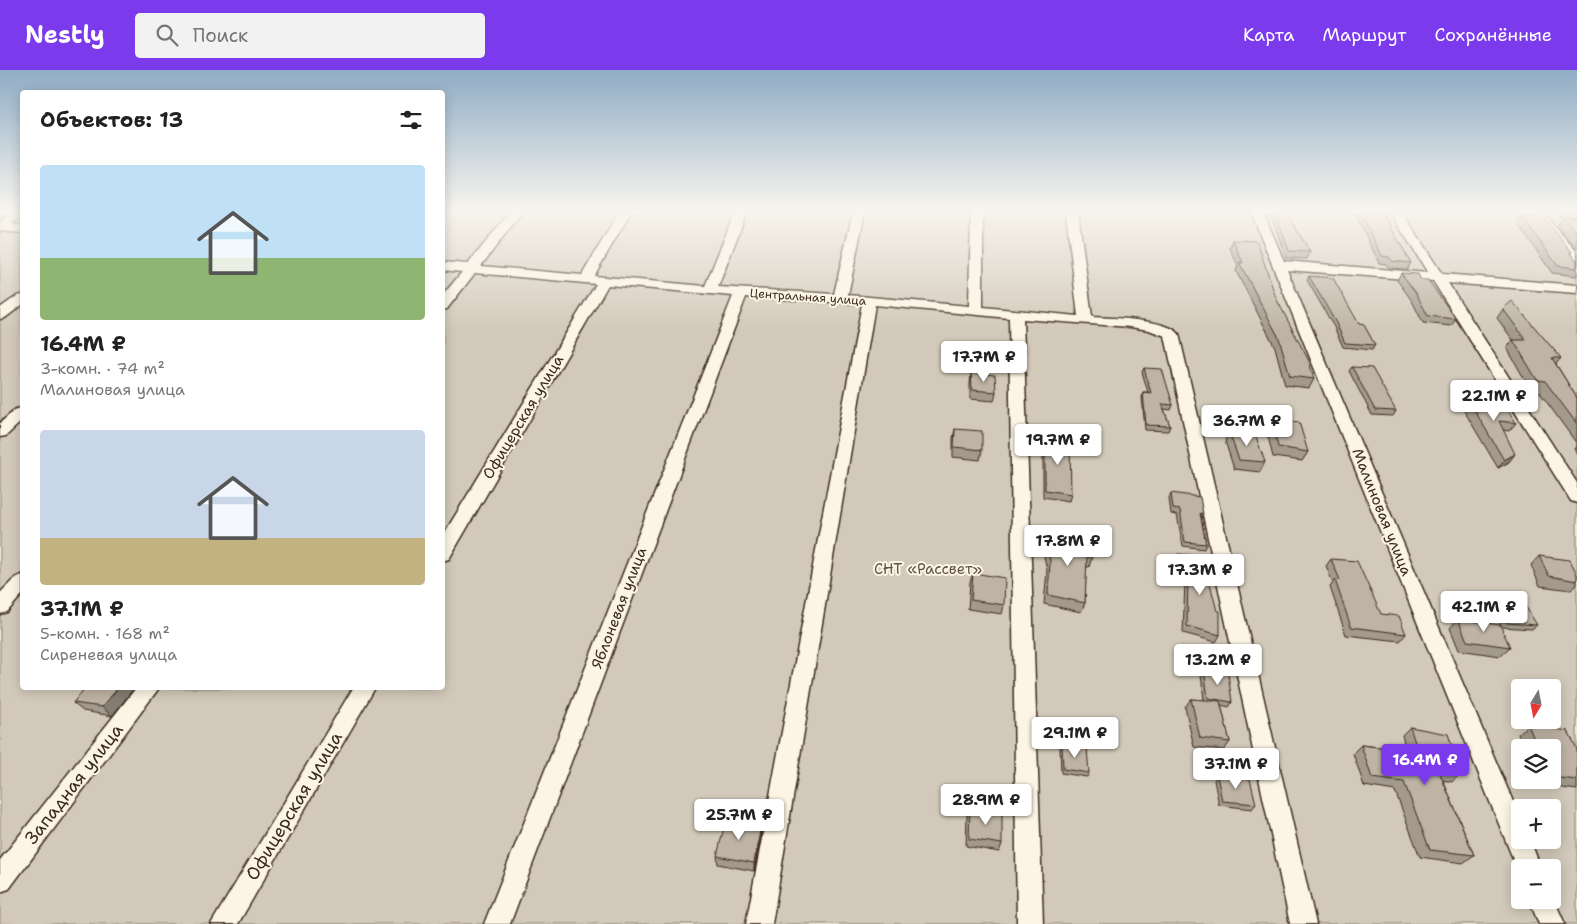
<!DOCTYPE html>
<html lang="ru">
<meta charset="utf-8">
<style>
:root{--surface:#fff;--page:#f2f2f2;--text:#222;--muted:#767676;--accent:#7c3aed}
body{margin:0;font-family:"Shantell Sans",sans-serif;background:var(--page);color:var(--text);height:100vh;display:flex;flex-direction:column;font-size:19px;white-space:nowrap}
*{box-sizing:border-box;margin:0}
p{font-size:16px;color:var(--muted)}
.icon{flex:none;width:28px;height:28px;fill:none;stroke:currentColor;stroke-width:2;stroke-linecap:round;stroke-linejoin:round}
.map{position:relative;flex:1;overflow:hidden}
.panel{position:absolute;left:20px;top:20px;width:425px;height:600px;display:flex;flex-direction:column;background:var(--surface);border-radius:5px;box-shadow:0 2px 12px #0003}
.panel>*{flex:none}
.needle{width:32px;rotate:190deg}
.controls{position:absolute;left:1511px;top:609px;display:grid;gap:10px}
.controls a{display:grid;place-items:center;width:50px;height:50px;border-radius:5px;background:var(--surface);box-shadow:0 2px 12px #0003;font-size:25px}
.price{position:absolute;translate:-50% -42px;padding:0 11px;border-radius:5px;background:#fff;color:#222;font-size:16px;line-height:32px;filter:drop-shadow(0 1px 2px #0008)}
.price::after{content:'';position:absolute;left:50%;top:30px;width:15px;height:11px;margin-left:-8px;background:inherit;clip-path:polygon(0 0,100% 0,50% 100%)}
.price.current{background:var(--accent);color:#fff}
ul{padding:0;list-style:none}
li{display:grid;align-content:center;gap:10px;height:265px;padding:0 20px}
li span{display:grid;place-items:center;height:155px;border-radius:5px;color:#555}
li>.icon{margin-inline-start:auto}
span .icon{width:90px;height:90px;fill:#fffc;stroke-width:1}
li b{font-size:21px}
h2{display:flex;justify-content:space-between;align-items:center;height:60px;padding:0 20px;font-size:21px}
header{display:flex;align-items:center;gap:30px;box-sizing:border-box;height:70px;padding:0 25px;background:var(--accent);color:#fff}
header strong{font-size:24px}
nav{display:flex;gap:28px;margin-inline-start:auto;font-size:18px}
.search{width:350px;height:45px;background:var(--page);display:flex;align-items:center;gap:12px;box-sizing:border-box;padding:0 18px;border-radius:5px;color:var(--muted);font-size:19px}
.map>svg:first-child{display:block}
.green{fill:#d2c9ba;stroke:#867a6c;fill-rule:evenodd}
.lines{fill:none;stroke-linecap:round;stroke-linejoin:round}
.minor-casing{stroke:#3b2a1e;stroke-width:3}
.minor{fill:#fcf5e5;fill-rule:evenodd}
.wall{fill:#a39a8d;stroke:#3b2a1e}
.shaded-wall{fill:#857d73;stroke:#3b2a1e}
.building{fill:#beb3a4;stroke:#3b2a1e}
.labels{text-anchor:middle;stroke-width:4;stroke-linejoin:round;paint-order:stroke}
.far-street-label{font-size:12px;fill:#3b2a1e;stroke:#fcf5e5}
.street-label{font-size:15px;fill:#3b2a1e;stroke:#fcf5e5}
.park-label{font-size:15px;fill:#615245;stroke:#fcf5e5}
.near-street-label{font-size:18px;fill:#3b2a1e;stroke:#fcf5e5}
</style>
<header>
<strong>Nestly</strong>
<div class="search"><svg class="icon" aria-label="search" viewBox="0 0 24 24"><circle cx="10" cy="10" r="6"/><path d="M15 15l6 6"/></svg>Поиск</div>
<nav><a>Карта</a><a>Маршрут</a><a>Сохранённые</a></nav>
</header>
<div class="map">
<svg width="1577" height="854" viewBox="0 0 1577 854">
<rect width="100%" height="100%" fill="#f0e9d9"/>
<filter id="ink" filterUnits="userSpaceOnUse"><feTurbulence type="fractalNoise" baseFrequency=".02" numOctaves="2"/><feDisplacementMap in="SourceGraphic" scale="10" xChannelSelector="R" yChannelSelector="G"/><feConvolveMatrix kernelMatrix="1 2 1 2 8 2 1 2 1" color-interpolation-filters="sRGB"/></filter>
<g filter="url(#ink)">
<path class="green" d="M 0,142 L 22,142 L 22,618 L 442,618 L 443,142 L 1577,142 L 1577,854 L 0,854 ZM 1520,618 L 1552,618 L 1552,650 L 1520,650 ZM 1520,678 L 1552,678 L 1552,710 L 1520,710 ZM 1520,738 L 1552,738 L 1552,770 L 1520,770 ZM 1520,798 L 1552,798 L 1552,830 L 1520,830 Z"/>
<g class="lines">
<g class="minor-casing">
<g id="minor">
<path d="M 14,142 L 22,142 L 22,147 L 11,154 L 22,155 L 22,163 L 0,161 L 0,151 Z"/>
<path d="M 510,142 L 522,142 L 481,196 L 582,205 L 619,142 L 631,142 L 594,206 L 705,216 L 735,142 L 747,142 L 718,217 L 834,224 L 853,142 L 865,142 L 848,225 L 969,236 L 971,142 L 983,142 L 983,237 L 1078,246 L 1066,142 L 1078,142 L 1092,247 C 1111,248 1168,249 1179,264 L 1316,854 L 1290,854 L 1165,266 L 1149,260 L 1130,257 L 1023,249 L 1043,854 L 1017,854 L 1009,248 L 875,235 L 772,854 L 746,854 L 862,234 L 746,227 L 510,854 L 484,854 L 733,226 L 608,215 L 449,489 L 442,491 L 442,467 L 596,214 L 475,203 L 447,239 L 442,240 L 442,226 L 462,202 L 442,200 L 442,192 L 468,194 Z"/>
<path d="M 1251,142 L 1263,142 L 1284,191 L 1428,203 L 1390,142 L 1402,142 L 1442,204 L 1577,215 L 1577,223 L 1448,213 L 1577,413 L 1577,433 L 1571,431 L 1433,211 L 1287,200 L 1520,748 L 1520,770 L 1530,770 L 1541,798 L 1520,798 L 1520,806 Z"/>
<path d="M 1530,142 L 1542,142 L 1577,182 L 1577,194 L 1572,193 Z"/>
<path d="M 22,225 L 22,235 L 5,248 L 0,249 L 0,238 L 17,226 Z"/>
<path d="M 22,338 L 22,351 L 6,366 L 0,367 L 0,353 L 16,339 Z"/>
<path d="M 22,505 L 22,525 L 7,542 L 0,544 L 0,523 L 15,508 Z"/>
<path d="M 136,618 L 159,618 L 9,819 L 0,822 L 0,790 Z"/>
<path d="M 353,618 L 375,618 L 238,854 L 211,854 Z"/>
<path d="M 1552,825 L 1565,854 L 1539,854 L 1529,830 L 1552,830 Z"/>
</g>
</g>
<use href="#minor" class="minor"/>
</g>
<g class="wall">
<path d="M 1270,142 L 1286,142 L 1310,182 L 1307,189 L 1286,188 Z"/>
<path d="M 1355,142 L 1382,142 L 1411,193 L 1407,199 L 1389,198 L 1386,194 L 1379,193 L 1355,143 Z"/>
<path d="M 1556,142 L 1577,142 L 1577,179 L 1557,156 L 1562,149 Z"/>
<path d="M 1522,147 L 1572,182 L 1571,183 L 1577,191 L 1577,206 L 1552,203 L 1518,154 Z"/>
<path d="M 1233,170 L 1276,228 L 1314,309 L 1309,318 L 1285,315 L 1275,277 L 1236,201 L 1238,196 L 1230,178 Z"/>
<path d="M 1401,203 L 1421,210 L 1456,249 L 1451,256 L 1423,253 L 1412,231 L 1397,210 Z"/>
<path d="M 1309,206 L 1359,254 L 1375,275 L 1372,280 L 1343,277 L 1334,257 L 1307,210 Z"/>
<path d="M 1503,239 L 1561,288 L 1556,294 L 1577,328 L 1577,374 L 1538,320 L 1530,319 L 1507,278 L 1513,270 L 1497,248 Z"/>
<path d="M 1352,297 L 1396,341 L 1393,346 L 1372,345 L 1349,301 Z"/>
<path d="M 1144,298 L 1173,335 L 1171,340 L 1164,339 L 1170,356 L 1168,361 L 1145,360 L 1142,327 L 1143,322 L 1148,322 L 1142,302 Z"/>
<path d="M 971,303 L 996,322 L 994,331 L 970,329 L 970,313 Z"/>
<path d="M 1466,326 L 1516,353 L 1509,361 L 1503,360 L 1509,392 L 1498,398 L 1460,334 Z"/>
<path d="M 1271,348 L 1308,382 L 1302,391 L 1273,387 L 1266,358 Z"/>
<path d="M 955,359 L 982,380 L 980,390 L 953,387 L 953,368 Z"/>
<path d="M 1229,362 L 1265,392 L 1260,402 L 1234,399 L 1225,371 Z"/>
<path d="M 1045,369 L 1071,424 L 1069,431 L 1043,427 L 1043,377 Z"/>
<path d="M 1577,375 L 1577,384 L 1574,379 Z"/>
<path d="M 1171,423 L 1203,444 L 1201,447 L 1206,474 L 1204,479 L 1183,476 L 1177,445 L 1171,444 L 1169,428 Z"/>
<path d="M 1045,467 L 1092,487 L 1089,497 L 1086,497 L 1085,533 L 1081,542 L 1044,534 L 1047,500 L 1042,477 Z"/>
<path d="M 1178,484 L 1220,565 L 1216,572 L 1183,563 L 1185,511 L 1179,511 L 1174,491 Z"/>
<path d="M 1539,486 L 1577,504 L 1577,515 L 1571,520 L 1540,516 L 1531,495 Z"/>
<path d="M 1331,489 L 1381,544 L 1406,564 L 1400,571 L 1346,565 L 1330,517 L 1333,513 L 1326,496 Z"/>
<path d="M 973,503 L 1004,535 L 1002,544 L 968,539 L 970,512 Z"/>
<path d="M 1495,532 L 1537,555 L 1532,559 L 1502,557 L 1491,536 Z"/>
<path d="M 1458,549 L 1510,577 L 1500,586 L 1459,580 L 1450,558 Z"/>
<path d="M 1204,600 L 1232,632 L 1229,637 L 1221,635 L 1230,672 L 1224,680 L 1194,677 L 1185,637 L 1191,629 L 1204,630 L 1201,605 Z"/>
<path d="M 85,618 L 112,646 L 83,641 L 73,633 Z"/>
<path d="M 1528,655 L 1577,679 L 1577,720 L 1541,715 L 1538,710 L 1552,710 L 1552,678 L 1524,678 L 1518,664 Z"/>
<path d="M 1410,657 L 1461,703 L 1452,712 L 1443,710 L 1474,785 L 1463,793 L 1420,787 L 1395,721 L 1364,716 L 1353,683 L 1361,675 L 1406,680 L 1402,665 Z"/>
<path d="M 1062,674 L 1089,703 L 1087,707 L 1061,703 L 1060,678 Z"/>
<path d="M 1217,706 L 1256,734 L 1252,739 L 1219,735 L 1214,710 Z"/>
<path d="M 970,737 L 1002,774 L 999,782 L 966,776 L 967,745 Z"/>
<path d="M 761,756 L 761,763 L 754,801 L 718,794 L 717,786 Z"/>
</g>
<g class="shaded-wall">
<path d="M 1515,384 L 1509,392 L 1498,398 L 1504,390 Z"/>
<path d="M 118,618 L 134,618 L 112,646 L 102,637 Z"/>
<path d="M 761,756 L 761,763 L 754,801 L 754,793 Z"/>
</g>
<g class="building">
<path d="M 1275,142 L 1286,142 L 1310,182 L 1289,181 Z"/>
<path d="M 1360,142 L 1382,142 L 1411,193 L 1392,191 L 1389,187 L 1382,186 Z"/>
<path d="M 1569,142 L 1577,142 L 1577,163 L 1563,147 L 1575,148 Z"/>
<path d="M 1522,147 L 1544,148 L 1572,182 L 1570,182 L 1577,191 L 1577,198 L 1558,196 Z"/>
<path d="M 1233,170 L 1257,171 L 1276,228 L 1309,291 L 1314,309 L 1290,306 L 1279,268 L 1239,192 L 1243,193 Z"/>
<path d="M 1401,203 L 1418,204 L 1421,210 L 1428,210 L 1456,249 L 1428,246 L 1416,223 Z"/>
<path d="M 1309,206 L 1333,208 L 1359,254 L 1364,255 L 1375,275 L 1345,273 L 1336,253 Z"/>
<path d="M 1512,231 L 1561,288 L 1552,288 L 1577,328 L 1577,354 L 1545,311 L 1537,310 L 1513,270 L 1526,270 L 1503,239 Z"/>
<path d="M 1352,297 L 1372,298 L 1396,341 L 1375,340 Z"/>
<path d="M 1144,298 L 1162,299 L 1173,335 L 1162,334 L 1170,356 L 1146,355 L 1143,322 L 1151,323 Z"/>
<path d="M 971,303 L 995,305 L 996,322 L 972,320 Z"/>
<path d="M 1466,326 L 1501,329 L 1516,353 L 1499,351 L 1515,384 L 1504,390 Z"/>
<path d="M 1271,348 L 1299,352 L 1308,382 L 1278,377 Z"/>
<path d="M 955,359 L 982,361 L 982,380 L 954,377 Z"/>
<path d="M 1229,362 L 1255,364 L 1265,392 L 1239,390 Z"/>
<path d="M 1045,369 L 1070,372 L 1071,424 L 1045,420 Z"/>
<path d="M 1171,423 L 1200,427 L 1203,444 L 1200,443 L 1206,474 L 1185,472 L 1180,440 L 1173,439 Z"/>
<path d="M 1045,467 L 1087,468 L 1092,487 L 1087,487 L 1085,533 L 1048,525 L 1050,491 Z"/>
<path d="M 1178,484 L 1203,486 L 1217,541 L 1220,541 L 1220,565 L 1187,556 L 1188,504 L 1183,503 Z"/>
<path d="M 1539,486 L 1570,490 L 1577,504 L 1577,511 L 1549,506 Z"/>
<path d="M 1331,489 L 1357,491 L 1381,544 L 1399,546 L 1406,564 L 1351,557 L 1335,510 L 1340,510 Z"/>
<path d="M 973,503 L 1005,508 L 1004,535 L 971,530 Z"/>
<path d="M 1495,532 L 1524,534 L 1537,555 L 1507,553 Z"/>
<path d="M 1458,549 L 1500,555 L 1510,577 L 1467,571 Z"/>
<path d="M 1204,600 L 1228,604 L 1232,632 L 1208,628 Z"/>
<path d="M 85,618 L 118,618 L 102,637 L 73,633 Z"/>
<path d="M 1191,629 L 1220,631 L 1230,672 L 1200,668 Z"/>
<path d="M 1528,655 L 1568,661 L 1577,679 L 1577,710 L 1552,707 L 1552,678 L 1538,678 Z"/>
<path d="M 1410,657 L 1448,664 L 1461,703 L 1438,699 L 1474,785 L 1430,780 L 1404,712 L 1372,708 L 1361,675 L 1418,682 Z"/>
<path d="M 1062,674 L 1087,678 L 1089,703 L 1063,699 Z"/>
<path d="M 1217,706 L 1250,709 L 1256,734 L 1222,731 Z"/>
<path d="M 970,737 L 1002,743 L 1002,774 L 969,769 Z"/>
<path d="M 726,749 L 761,756 L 754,793 L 717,786 Z"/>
</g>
</g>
<linearGradient id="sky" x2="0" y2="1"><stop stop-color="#8facc5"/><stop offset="0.54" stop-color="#f8f5ee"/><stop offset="1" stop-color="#f8f5ee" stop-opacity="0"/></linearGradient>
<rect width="1577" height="261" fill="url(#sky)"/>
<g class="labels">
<g class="far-street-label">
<text transform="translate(808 227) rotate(4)" y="4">Центральная улица</text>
</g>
<g class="street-label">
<text transform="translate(523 347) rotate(-59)" y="5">Офицерская улица</text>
<text transform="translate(1382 442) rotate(68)" y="5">Малиновая улица</text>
<text transform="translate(619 538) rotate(-69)" y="5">Яблоневая улица</text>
</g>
<g class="park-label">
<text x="928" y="504">СНТ «Рассвет»</text>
</g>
<g class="near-street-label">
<text transform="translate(74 714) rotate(-52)" y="6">Западная улица</text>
<text transform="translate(294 736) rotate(-59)" y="6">Офицерская улица</text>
</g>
</g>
</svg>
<div class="controls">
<a><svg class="needle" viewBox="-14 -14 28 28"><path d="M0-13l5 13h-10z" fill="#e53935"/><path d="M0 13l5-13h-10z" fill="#767676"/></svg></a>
<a><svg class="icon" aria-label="layers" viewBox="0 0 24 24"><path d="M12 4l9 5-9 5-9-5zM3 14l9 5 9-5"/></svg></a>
<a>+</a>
<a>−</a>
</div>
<b class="price" style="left:984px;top:313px">17.7M ₽</b>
<b class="price" style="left:1494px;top:352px">22.1M ₽</b>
<b class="price" style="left:1247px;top:377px">36.7M ₽</b>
<b class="price" style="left:1058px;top:396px">19.7M ₽</b>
<b class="price" style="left:1068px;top:497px">17.8M ₽</b>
<b class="price" style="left:1200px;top:526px">17.3M ₽</b>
<b class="price" style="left:1484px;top:563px">42.1M ₽</b>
<b class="price" style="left:1218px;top:616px">13.2M ₽</b>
<b class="price" style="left:1075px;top:689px">29.1M ₽</b>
<b class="price current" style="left:1425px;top:716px">16.4M ₽</b>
<b class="price" style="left:1236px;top:720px">37.1M ₽</b>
<b class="price" style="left:986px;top:756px">28.9M ₽</b>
<b class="price" style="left:739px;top:771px">25.7M ₽</b>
<section class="panel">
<h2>Объектов: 13<svg class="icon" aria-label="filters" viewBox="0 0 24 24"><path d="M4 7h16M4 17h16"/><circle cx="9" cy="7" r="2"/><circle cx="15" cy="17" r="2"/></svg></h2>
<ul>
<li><span style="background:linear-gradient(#bfe0f5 60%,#8fb573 0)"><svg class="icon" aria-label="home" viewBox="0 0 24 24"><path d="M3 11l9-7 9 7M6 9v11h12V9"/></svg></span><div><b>16.4M ₽</b><p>3-комн. · 74 m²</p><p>Малиновая улица</p></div></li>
<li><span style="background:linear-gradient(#c9d6e8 70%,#c2b280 0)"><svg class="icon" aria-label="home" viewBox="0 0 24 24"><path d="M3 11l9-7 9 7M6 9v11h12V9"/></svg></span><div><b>37.1M ₽</b><p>5-комн. · 168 m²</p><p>Сиреневая улица</p></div></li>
</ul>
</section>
</div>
